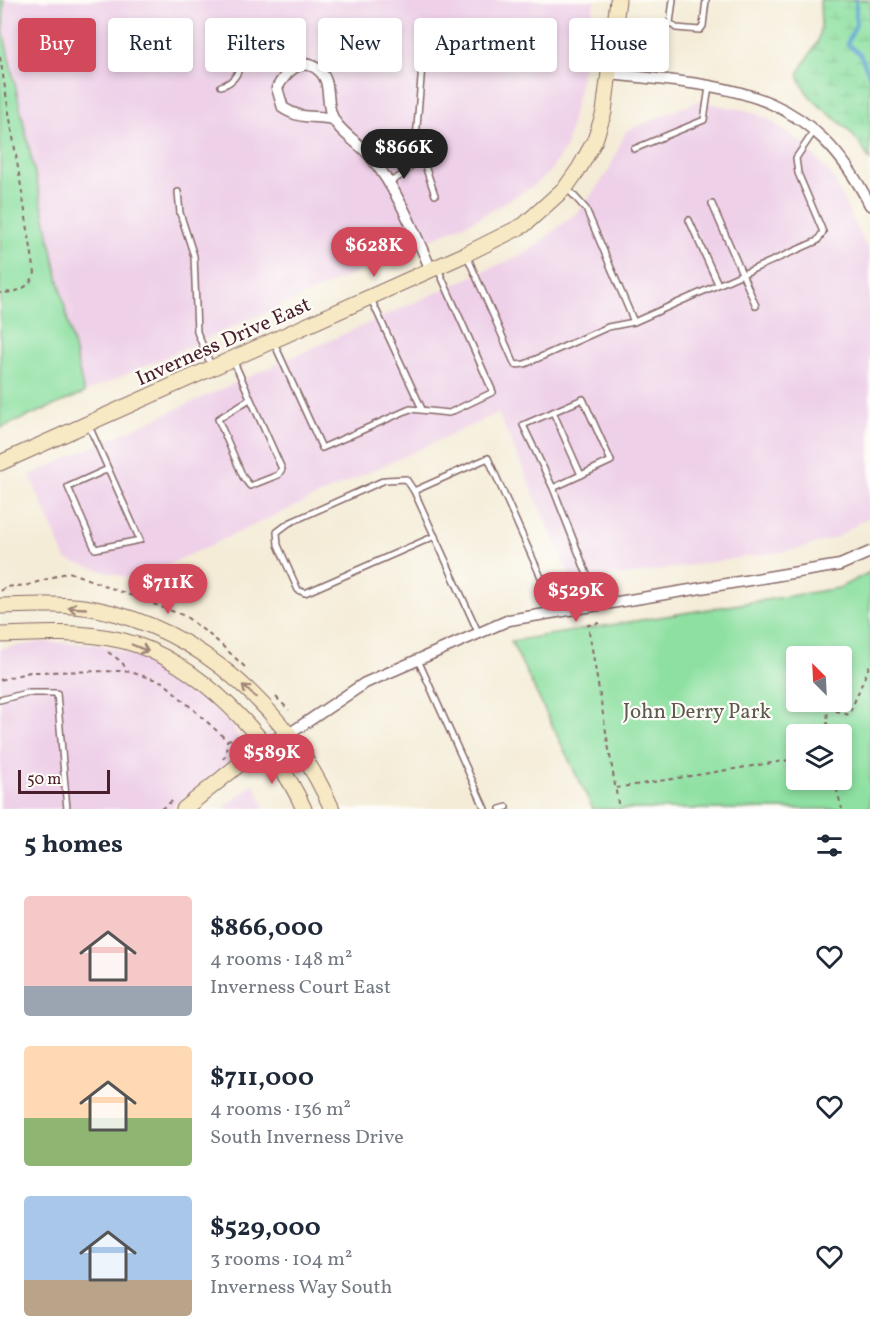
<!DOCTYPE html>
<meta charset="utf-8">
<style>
:root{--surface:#fff;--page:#f6f6f7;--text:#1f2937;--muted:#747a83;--accent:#d1495b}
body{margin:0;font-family:Vollkorn,serif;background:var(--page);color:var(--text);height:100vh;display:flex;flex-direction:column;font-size:22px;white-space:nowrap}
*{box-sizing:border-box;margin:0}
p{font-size:20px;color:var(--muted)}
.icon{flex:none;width:33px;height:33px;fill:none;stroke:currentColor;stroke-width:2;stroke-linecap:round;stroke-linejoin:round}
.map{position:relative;height:809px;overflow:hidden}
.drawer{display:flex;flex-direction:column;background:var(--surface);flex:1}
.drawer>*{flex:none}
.guide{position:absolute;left:18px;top:18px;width:834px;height:54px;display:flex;gap:12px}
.needle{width:39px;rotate:336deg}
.tools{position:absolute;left:786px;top:646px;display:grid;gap:12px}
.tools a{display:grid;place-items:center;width:66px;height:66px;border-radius:6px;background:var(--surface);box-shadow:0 3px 9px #0003;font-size:30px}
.scale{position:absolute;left:18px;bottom:15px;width:92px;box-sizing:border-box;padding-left:6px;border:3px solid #4a1f2b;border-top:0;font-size:16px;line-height:21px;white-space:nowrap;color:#4a1f2b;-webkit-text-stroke:4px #fdfcf7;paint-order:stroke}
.price{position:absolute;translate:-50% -51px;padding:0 14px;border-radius:21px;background:var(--accent);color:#fff;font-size:20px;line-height:39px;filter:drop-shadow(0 2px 3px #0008)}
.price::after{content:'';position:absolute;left:50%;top:36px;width:18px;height:14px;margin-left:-9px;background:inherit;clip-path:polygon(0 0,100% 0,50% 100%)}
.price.selected{background:#222;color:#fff}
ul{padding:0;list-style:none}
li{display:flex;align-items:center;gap:18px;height:150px;padding:0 24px}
li span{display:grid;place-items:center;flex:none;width:168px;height:120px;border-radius:6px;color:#555}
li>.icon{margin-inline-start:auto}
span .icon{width:72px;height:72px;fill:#fffc;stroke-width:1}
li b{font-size:26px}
h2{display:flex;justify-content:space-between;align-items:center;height:72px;padding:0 24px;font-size:26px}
.chip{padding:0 21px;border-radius:6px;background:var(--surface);box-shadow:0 3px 9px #0003;font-size:21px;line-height:54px}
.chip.selected{background:var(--accent);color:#fff}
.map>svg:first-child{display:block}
.built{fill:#eed0e8}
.green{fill:#8de0a1;stroke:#6c8066;stroke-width:1.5;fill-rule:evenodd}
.wetland{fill:url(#wetland-marsh);stroke:#6c8066;stroke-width:1.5}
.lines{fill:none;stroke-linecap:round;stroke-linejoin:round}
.stream{stroke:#56a2ce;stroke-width:4}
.lane-casing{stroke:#866767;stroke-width:8}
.street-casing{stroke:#866767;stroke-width:13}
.secondary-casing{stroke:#866767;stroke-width:17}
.path{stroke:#866767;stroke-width:2;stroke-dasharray:4.5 4.5;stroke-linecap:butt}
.lane{stroke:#fff;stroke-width:5}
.street{stroke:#fff;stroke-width:10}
.secondary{stroke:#f6e9c3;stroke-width:15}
.oneway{stroke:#a08477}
.labels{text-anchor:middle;stroke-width:4.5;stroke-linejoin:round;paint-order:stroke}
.street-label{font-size:21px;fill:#4a1f2b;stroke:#fdfcf7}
.park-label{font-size:21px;fill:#5e594e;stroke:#fdfcf7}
</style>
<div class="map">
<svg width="870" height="809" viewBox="0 0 870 809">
<defs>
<pattern id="wetland-marsh" width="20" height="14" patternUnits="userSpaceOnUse" patternTransform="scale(1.5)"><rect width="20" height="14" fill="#8de0a1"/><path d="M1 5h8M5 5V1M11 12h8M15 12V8" fill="none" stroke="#7bc08b"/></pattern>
</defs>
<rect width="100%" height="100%" fill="#fdfcf7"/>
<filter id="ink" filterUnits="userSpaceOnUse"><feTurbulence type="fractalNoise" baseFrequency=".0167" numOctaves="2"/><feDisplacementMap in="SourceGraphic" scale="12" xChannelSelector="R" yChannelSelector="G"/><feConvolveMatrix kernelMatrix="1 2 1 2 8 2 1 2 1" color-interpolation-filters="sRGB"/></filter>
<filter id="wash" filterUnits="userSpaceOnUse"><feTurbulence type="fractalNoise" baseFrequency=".008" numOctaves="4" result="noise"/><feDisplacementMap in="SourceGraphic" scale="24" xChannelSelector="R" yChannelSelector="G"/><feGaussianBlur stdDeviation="1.35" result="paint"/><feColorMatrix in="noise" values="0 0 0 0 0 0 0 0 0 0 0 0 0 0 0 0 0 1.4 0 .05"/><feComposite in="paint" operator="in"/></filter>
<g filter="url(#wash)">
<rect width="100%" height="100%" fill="#f4ecd7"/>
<g class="built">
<path d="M 4,0 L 594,0 L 590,37 L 566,147 L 550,171 L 536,184 L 479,218 L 84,393 L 3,31 Z"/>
<path d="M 698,101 L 748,111 L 768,119 L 804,145 L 832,176 L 870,255 L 870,516 L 837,537 L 799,549 L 573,583 L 498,413 L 135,580 L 66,560 L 30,475 L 529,251 L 581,209 L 608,172 L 626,131 Z"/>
<path d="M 42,642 L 96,644 L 113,648 L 145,659 L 177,677 L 233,725 L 238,738 L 230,762 L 169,809 L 0,809 L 0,649 Z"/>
<path d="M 254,784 L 265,809 L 222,809 Z"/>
</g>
<g class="green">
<path d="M 0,0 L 4,0 L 3,31 L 84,393 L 0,428 Z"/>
<path d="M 870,572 L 870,809 L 593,809 L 511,641 L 839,588 ZM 796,657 L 842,657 L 842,702 L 796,702 ZM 796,735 L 842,735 L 842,780 L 796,780 Z"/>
</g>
<path class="wetland" d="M 820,0 L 870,0 L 870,160 C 863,148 855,136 844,126 C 826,110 805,99 798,74 L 818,41 L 821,26 Z"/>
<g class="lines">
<path class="stream" d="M 856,0 L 856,24 L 847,44 L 860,54 L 870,77"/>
</g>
</g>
<g filter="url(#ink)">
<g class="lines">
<g class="lane-casing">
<g id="lane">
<path d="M 673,0 L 670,23 L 676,28 L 700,30 L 703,26 L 706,0"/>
<path d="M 221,86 C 239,81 240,66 244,50"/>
<path d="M 634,149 L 704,120 L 709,87"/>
<path d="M 415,159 L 423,160 L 435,195"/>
<path d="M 390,182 L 404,174 L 414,163 L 423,54"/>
<path d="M 567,188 L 586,209 L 634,322"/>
<path d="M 178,192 L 180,213 L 194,256 L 197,332 L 212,368"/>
<path d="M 712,204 L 756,306"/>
<path d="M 689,220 L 718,284"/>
<path d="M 467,256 L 515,365 L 525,364 L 608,327 L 634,322 L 817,241 L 823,232 L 798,173 L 796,158 L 815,130"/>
<path d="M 371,299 L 422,409"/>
<path d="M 274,343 L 322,448 L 410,409 L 449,413 L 493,392 L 438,269"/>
<path d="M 234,362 L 282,469 L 278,475 L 250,486 L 243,477 L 218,419 L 250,399"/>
<path d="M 553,412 L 581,475"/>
<path d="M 89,426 L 140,540 L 95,549 L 68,487 L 108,469"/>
<path d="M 553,488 L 523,425 L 583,399 L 611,461 L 553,488 L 599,605"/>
<path d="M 414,491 L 406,479 L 385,480 L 289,523 L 277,532 L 278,545 L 298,590 L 305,593 L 435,536"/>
<path d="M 478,632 L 414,491 L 488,458 L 556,611"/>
<path d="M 418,660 L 485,809"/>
<path d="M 0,700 L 26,693 L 57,693 L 67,809"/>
<path d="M 500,809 L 507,807"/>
</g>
</g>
<g class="street-casing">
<g id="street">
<path d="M 610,74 C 729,87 809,86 870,205"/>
<path d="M 333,119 C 312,115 302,120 283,108 L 277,88 C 285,74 298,57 316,68 C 334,80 324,102 333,118 C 340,133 361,144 371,157 C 398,191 414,231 431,270"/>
<path d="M 289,734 L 365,683 L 509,620 L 840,565 L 870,552"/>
</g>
</g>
<g class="secondary-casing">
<g id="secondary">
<path d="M 0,463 L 466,254 L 524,225 L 566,187 L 580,167 L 595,140 L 604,112 L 618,0"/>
<path d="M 0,606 C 31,605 66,603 96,609 C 202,630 289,712 332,809"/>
<path d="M 0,635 C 42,633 83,631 124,641 C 197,660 274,741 304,809"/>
<path d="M 184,809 L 251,755 L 289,734"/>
</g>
</g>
<g class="path">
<path d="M 0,57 L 35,273 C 29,289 16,293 0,293"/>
<path d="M 1,591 L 5,587 L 28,585 L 69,572 L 185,616 L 215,639 L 246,668"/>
<path d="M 600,623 L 588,625 L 619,809"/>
<path d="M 108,652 L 122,662 L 127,671"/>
<path d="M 0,680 L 30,672 L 127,671 L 163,682 L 227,740 L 238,738"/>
<path d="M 276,697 L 289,710"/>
<path d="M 827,708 L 849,715 L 870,664"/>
<path d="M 827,728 L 828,735"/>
<path d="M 823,735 L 827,725 L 828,702"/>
<path d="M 223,759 L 226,755 L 227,740"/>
<path d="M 834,780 L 842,809"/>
<path d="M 616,788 L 796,759"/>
<path d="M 161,809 L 172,801"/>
</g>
<use href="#lane" class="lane"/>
<use href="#street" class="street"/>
<use href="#secondary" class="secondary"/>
</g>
<defs><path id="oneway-shaft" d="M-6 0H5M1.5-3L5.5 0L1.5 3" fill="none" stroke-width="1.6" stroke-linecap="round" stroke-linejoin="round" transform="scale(1.5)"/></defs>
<g class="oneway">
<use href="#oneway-shaft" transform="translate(77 608) rotate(-177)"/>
<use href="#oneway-shaft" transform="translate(140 648) rotate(23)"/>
<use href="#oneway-shaft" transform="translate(249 691) rotate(-138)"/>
</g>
</g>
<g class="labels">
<g class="street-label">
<text transform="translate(223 341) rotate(-24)" y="7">Inverness Drive East</text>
</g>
<g class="park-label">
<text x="697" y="718">John Derry Park</text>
</g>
</g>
</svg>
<div class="tools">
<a><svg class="needle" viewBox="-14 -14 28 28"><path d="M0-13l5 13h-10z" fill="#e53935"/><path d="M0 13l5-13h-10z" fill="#747a83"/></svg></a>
<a><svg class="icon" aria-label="layers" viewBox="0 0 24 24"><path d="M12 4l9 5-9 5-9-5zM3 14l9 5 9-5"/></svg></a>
</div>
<div class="scale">50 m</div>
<b class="price selected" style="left:404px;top:180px">$866K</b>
<b class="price" style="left:374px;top:278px">$628K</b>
<b class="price" style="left:168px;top:615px">$711K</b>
<b class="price" style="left:576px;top:623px">$529K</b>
<b class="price" style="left:272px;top:785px">$589K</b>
<div class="guide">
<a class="chip selected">Buy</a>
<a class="chip">Rent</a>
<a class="chip">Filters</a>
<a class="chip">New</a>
<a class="chip">Apartment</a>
<a class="chip">House</a>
</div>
</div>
<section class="drawer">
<h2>5 homes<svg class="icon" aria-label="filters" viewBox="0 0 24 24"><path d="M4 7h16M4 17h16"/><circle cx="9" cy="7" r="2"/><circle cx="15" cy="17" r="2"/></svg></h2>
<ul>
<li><span style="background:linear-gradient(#f6c9c9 75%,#9aa5b1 0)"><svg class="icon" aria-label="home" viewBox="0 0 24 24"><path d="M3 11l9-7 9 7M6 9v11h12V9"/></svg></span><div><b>$866,000</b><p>4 rooms · 148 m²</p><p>Inverness Court East</p></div><svg class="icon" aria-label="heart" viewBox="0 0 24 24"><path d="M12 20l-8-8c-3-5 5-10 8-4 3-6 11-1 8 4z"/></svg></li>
<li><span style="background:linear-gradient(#ffd9b3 60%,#8fb573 0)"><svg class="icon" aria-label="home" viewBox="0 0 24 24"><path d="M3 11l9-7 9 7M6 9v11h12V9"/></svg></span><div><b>$711,000</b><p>4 rooms · 136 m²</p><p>South Inverness Drive</p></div><svg class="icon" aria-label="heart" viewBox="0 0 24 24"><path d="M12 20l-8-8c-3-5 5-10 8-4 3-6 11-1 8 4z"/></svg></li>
<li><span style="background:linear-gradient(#a9c7e8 70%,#b9a48a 0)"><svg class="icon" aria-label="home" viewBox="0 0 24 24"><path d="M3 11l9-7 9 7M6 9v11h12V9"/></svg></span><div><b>$529,000</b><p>3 rooms · 104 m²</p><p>Inverness Way South</p></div><svg class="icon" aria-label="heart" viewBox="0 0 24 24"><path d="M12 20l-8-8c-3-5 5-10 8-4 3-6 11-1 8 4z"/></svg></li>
</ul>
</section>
